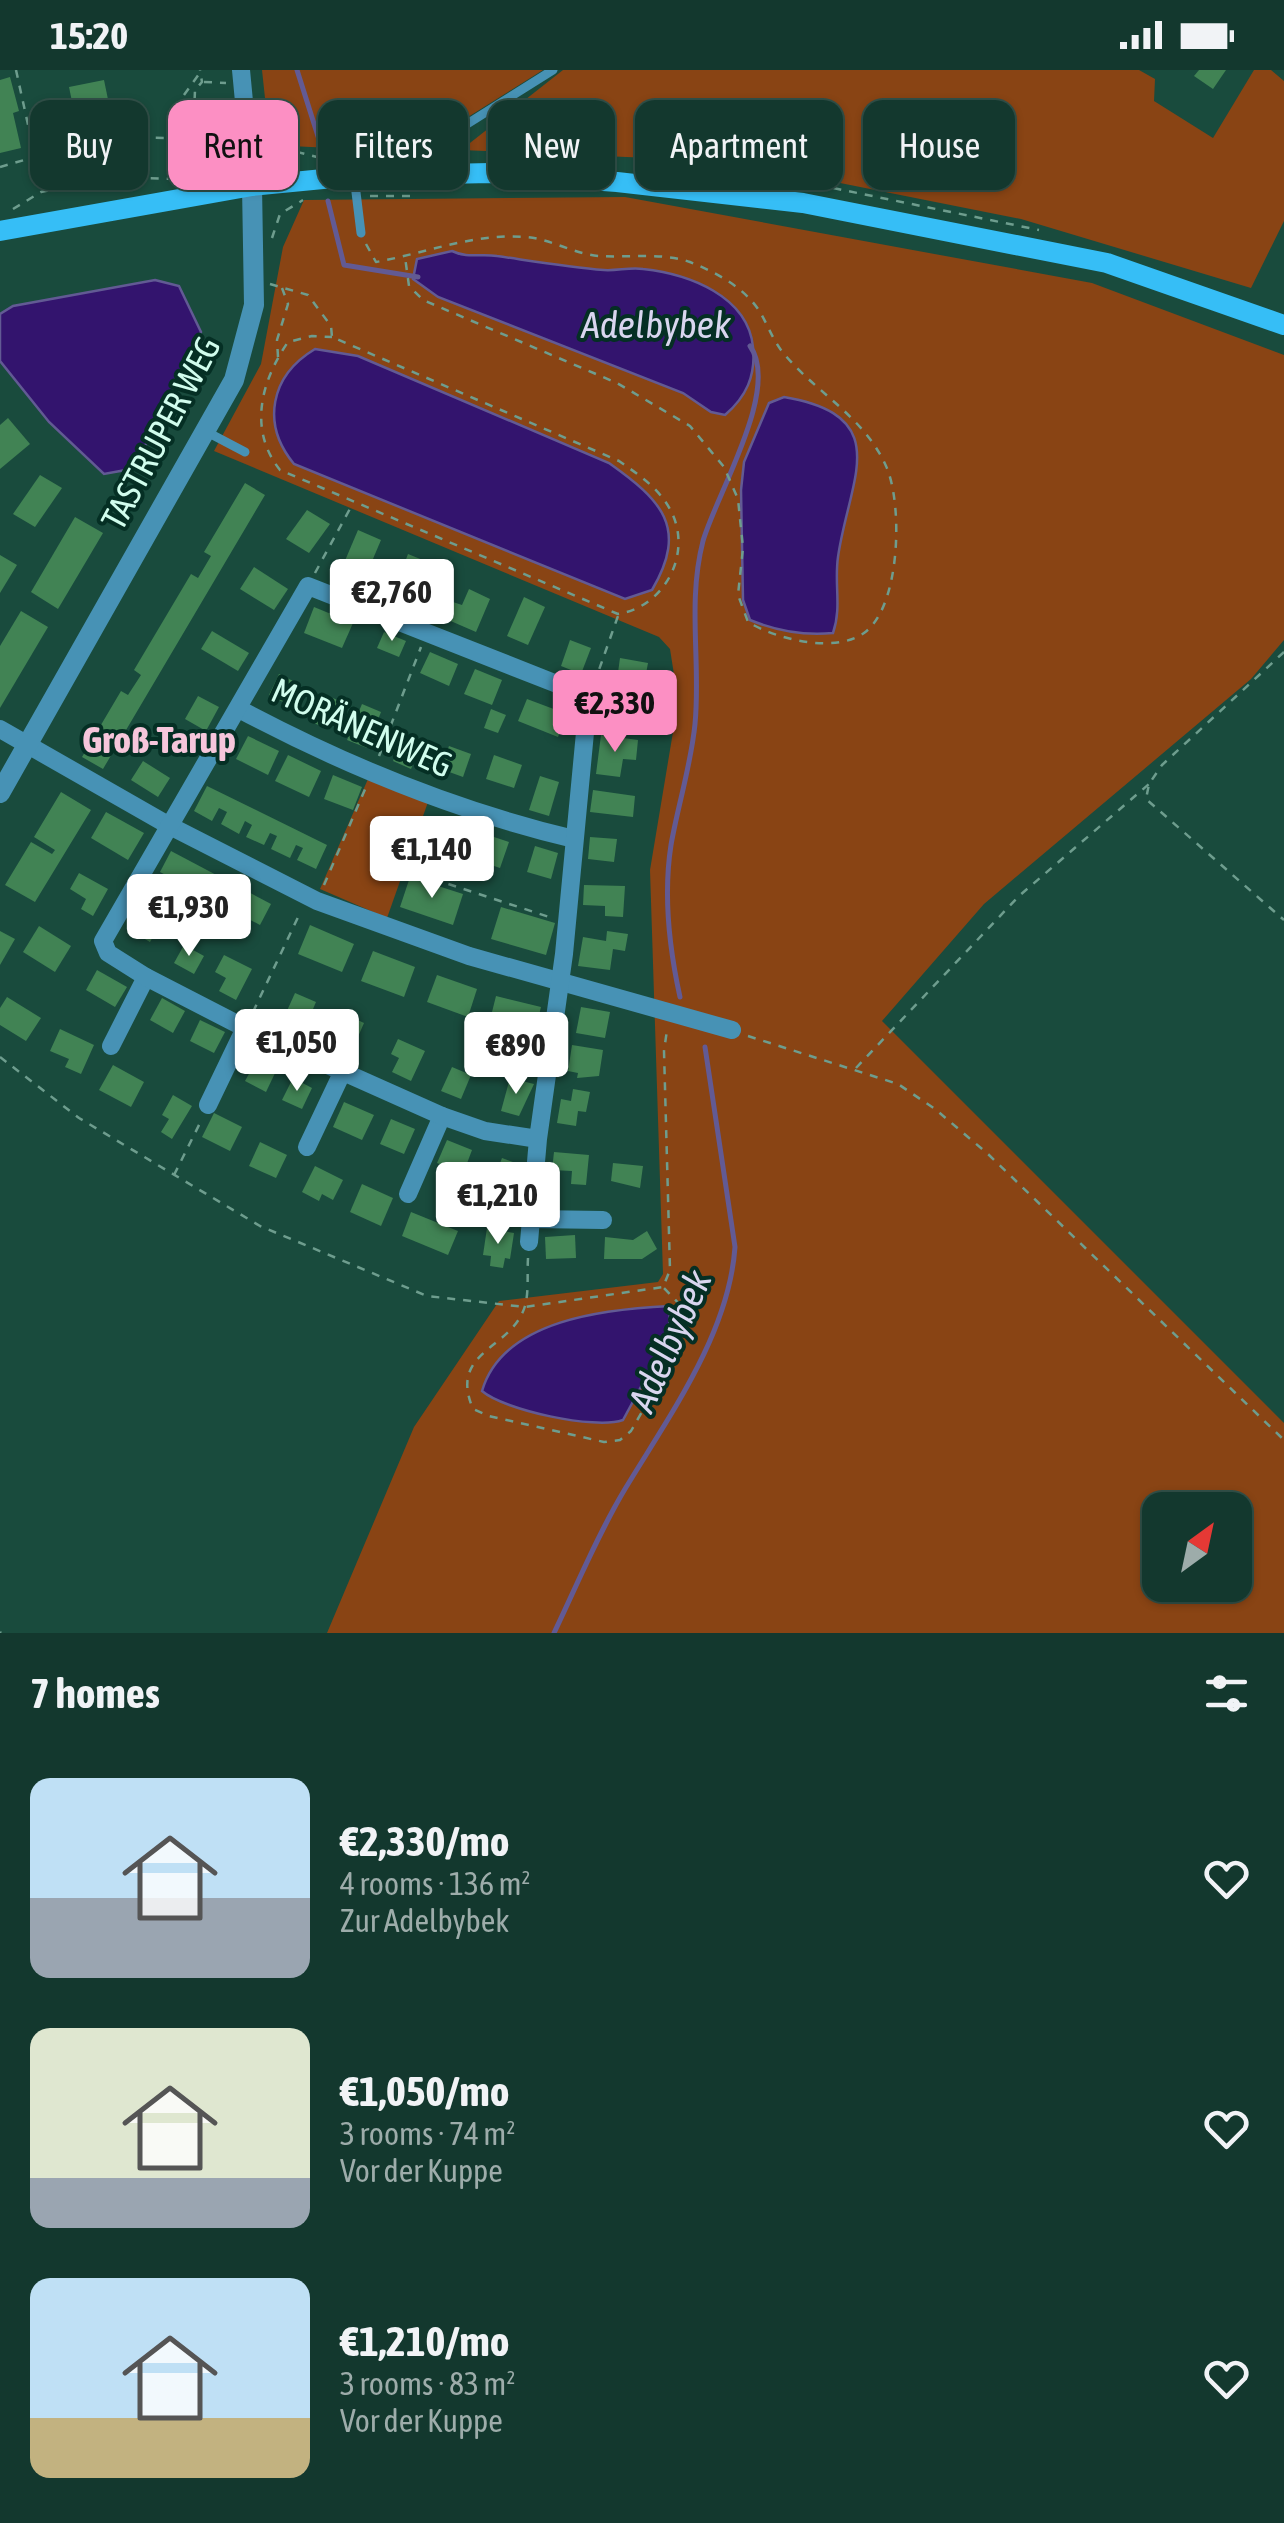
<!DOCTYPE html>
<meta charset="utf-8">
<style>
:root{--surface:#13382e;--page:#20433a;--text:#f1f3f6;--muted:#9dacaa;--line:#32524a;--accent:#fc8fc3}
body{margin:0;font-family:"Asap Condensed",sans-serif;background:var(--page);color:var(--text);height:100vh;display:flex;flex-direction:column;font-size:38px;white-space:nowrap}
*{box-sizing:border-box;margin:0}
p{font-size:32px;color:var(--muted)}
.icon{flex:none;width:55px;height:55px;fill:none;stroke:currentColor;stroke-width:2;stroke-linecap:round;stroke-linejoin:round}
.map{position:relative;height:1563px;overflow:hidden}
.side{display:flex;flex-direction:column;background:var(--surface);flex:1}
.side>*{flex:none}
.guide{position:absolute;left:30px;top:30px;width:1225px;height:90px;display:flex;gap:20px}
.needle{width:65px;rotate:33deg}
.tools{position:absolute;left:1142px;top:1422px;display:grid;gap:20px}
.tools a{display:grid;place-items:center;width:110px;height:110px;border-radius:20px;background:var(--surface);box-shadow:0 2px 8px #0004,0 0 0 2px var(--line);font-size:50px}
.price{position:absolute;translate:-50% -85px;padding:0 22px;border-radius:10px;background:#fff;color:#222;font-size:32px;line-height:65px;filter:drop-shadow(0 2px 5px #0008)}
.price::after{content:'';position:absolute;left:50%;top:60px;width:30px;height:22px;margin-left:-15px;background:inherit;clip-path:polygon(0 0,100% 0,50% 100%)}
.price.selected{background:var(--accent);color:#111}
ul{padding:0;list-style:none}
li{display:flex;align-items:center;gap:30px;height:250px;padding:0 30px}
li span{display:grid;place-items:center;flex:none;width:280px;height:200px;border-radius:20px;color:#555}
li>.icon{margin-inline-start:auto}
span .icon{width:120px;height:120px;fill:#fffc;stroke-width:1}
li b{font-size:42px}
h2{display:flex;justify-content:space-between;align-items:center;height:120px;padding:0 30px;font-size:42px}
.pill{padding:0 35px;border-radius:20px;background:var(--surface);box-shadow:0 2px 8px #0004,0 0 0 2px var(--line);font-size:35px;line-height:90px}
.pill.selected{background:var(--accent);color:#111}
.status{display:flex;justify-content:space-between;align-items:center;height:70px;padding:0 50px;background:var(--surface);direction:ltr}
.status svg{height:28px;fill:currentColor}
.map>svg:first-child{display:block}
.green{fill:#894414;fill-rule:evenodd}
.water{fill:#33146e;stroke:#625a94;stroke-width:2.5}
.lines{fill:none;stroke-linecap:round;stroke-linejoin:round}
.stream{stroke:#625a94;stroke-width:5}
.building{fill:#418354}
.path{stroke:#6e9d8e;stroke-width:2.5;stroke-dasharray:8 8;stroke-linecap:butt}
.service{stroke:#4792b5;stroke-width:9}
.minor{stroke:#4792b5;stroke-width:18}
.tertiary{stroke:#4792b5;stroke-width:20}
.secondary{stroke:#36bef6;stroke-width:20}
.labels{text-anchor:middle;stroke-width:8;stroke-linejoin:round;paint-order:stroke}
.street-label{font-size:35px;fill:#d1fded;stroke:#052f24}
.water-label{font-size:38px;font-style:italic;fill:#d9d6ef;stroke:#052f24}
.neighbourhood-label{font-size:38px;font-weight:bold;fill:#f6c6db;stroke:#052f24}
</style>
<div class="status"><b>15:20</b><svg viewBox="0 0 49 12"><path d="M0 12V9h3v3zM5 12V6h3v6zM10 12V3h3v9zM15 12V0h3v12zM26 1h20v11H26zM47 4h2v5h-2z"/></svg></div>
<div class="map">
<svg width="1284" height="1563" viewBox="0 0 1284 1563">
<rect width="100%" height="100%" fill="#194b3d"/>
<g class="green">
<path d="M 262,0 L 543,0 L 412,82 L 270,75 Z"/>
<path d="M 563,0 L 1139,0 L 1155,9 L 1154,31 L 1213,68 L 1254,0 L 1271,0 L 1284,11 L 1284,151 L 1251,218 L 1021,149 L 785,102 L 674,89 L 461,80 Z"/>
<path d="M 625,127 L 1092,213 L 1284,285 L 1284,570 L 1251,609 L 984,834 L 882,951 L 1284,1353 L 1284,1563 L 327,1563 L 414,1357 L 499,1231 L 658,1212 L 663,1204 L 650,800 L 673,662 L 675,611 L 670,579 L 659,567 L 214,381 L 261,294 L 283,177 L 304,130 ZM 1160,1440 L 1235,1440 L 1235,1515 L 1160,1515 Z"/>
<path d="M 368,709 L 428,732 L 387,848 L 320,819 Z"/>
</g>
<g class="water">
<path d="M 452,181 C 469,189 479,183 497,186 C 532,191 568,197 604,200 C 617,201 630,197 643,199 C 689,204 748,226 753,277 C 756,306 746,327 725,345 L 711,342 L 683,323 L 438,227 L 413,209 L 417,189 Z"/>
<path d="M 155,210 L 179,216 L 201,262 L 139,388 L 131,399 L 104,404 L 49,352 L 0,291 L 0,244 L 13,236 Z"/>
<path d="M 315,279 L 358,286 L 609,393 C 661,430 689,457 652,520 L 625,529 L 294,394 C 261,354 270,306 315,279 Z"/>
<path d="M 784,327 C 896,346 849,409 838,487 C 834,514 842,537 833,563 C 803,566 777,561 750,550 L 743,530 L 741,420 L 744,392 L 769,333 Z"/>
<path d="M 670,1236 L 669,1265 L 623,1350 C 595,1360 504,1340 482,1321 C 503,1249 607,1239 670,1236 Z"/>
</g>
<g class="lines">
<g class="stream">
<path d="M 297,0 L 323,82"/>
<path d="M 328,131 L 344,195 L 418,207"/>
<path d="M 680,927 C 669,877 663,826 671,775 C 678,735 691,695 695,654 C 701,593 687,533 703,471 C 716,425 781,319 750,276"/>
<path d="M 554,1563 C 577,1515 598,1464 625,1419 C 669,1346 729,1264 735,1177 L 705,977"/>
</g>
</g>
<g class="building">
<path d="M 1199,0 L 1226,0 L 1213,19 L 1194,6 Z"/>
<path d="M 10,7 L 19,41 L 13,43 L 21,78 L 0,83 L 0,10 Z"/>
<path d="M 104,10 L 111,44 L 76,51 L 69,17 Z"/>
<path d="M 8,348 L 30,374 L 0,399 L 0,355 Z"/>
<path d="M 40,405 L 62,418 L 35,457 L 13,444 Z"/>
<path d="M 245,413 L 265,425 L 103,699 L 82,687 L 121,621 L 128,625 L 141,605 L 134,600 L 191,504 L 198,508 L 211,486 L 204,482 Z"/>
<path d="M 307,440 L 330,454 L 309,483 L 286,469 Z"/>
<path d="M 75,447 L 103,463 L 58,539 L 31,522 Z"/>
<path d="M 358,460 L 381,470 L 367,503 L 344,493 Z"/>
<path d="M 408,484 L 435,495 L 432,503 L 439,505 L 429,529 L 416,524 L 418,518 L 389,513 L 398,489 L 405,492 Z"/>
<path d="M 0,485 L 17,495 L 0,523 Z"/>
<path d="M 254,497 L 288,519 L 274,540 L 240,519 Z"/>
<path d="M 469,519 L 490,529 L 476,562 L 446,549 L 453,532 L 462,535 Z"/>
<path d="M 524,527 L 545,537 L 528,575 L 507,566 Z"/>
<path d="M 314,537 L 353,553 L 342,578 L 304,563 Z"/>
<path d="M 21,541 L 48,557 L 0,638 L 0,576 Z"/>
<path d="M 212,561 L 249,583 L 238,601 L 201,579 Z"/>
<path d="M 384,562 L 406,571 L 399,587 L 377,578 Z"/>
<path d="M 570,570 L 591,578 L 581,604 L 561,596 Z"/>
<path d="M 430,582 L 458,594 L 449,616 L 420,603 Z"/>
<path d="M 620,588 L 648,593 L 644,614 L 617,610 Z"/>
<path d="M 475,599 L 502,610 L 492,635 L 464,624 Z"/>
<path d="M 279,604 L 299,614 L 289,635 L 269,625 Z"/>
<path d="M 321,623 L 340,631 L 328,659 L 309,651 Z"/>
<path d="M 198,626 L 219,637 L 206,661 L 185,649 Z"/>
<path d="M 527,629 L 567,644 L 558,667 L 518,651 Z"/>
<path d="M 362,634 L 381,642 L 367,678 L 347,670 Z"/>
<path d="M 491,639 L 506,645 L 498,663 L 484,658 Z"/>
<path d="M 601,665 L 638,670 L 636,690 L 623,689 L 620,707 L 596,704 Z"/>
<path d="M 248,666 L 279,681 L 268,705 L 236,689 Z"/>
<path d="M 402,670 L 420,678 L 411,699 L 393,691 Z"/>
<path d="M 449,676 L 471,684 L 463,707 L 441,699 Z"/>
<path d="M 288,685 L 321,701 L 309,727 L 275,711 Z"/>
<path d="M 494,685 L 522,695 L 514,718 L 486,709 Z"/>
<path d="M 143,691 L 170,708 L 158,727 L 131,710 Z"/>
<path d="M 333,705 L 362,717 L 353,740 L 324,729 Z"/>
<path d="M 540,706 L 559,712 L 549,746 L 529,740 Z"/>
<path d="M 207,716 L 327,775 L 316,799 L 297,790 L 303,778 L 296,775 L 290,788 L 271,779 L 277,766 L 270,763 L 264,775 L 246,767 L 252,755 L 245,751 L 239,764 L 221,754 L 227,742 L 219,738 L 212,751 L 194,741 Z"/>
<path d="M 593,720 L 635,726 L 633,747 L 590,742 Z"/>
<path d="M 61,722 L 91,740 L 35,832 L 5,815 L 31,772 L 52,784 L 55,780 L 34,767 Z"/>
<path d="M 106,742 L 144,763 L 128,790 L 91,768 Z"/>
<path d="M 432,746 L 454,753 L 446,776 L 439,774 L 438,778 L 424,769 Z"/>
<path d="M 479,762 L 509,772 L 500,798 L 470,788 Z"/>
<path d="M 590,767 L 617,769 L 614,792 L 588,789 Z"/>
<path d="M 535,776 L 558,783 L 551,809 L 527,802 Z"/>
<path d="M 171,781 L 271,834 L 260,855 L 160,802 Z"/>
<path d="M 79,803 L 108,819 L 93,846 L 81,839 L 86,829 L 70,819 Z"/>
<path d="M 410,807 L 463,824 L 453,855 L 400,837 Z"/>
<path d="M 584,815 L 625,816 L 623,847 L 605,846 L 605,836 L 583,835 Z"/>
<path d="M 501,837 L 555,853 L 546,885 L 491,869 Z"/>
<path d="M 145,841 L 162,851 L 150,872 L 133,862 Z"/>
<path d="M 310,855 L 354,874 L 342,902 L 298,884 Z"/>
<path d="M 39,856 L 71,876 L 55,902 L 23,882 Z"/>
<path d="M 0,861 L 15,869 L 0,895 Z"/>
<path d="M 607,861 L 628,864 L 625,881 L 613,879 L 610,900 L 578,896 L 583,867 L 606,871 Z"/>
<path d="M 184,875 L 204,886 L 194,904 L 174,893 Z"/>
<path d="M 373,881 L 415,897 L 404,927 L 361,911 Z"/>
<path d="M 224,885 L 252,899 L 236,930 L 219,921 L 226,908 L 215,902 Z"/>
<path d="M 97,900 L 127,917 L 115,937 L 86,920 Z"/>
<path d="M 437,905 L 477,919 L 468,947 L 427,932 Z"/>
<path d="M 295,923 L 316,932 L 307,953 L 286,943 Z"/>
<path d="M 496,926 L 541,937 L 534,965 L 489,954 Z"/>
<path d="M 7,927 L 41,948 L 26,971 L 0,955 L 0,938 Z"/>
<path d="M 162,928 L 185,941 L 173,963 L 150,950 Z"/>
<path d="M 581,937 L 610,942 L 605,968 L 576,963 Z"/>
<path d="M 347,945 L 364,953 L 350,985 L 332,976 Z"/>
<path d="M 200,950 L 225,962 L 214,983 L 190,971 Z"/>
<path d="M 60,959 L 94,975 L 81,1004 L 65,997 L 69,989 L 50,981 Z"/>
<path d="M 398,969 L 425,981 L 411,1011 L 392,1002 L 399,988 L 391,984 Z"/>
<path d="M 572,975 L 603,980 L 599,1006 L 577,1008 L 578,1003 L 568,1001 Z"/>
<path d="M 256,991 L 276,1001 L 266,1022 L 245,1011 Z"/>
<path d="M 113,995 L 144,1012 L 131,1037 L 99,1020 Z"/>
<path d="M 452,997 L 471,1005 L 461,1029 L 441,1021 Z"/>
<path d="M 293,1008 L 312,1018 L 302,1039 L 282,1030 Z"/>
<path d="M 510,1008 L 534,1014 L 519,1046 L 501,1041 Z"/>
<path d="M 573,1019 L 590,1022 L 586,1042 L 578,1041 L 576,1056 L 557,1053 L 561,1029 L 571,1031 Z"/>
<path d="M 173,1025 L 192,1036 L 172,1069 L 161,1062 L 169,1049 L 162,1045 Z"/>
<path d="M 344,1032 L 374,1045 L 362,1070 L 333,1057 Z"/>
<path d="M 214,1043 L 242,1057 L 230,1081 L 202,1067 Z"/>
<path d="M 391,1049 L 415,1059 L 404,1084 L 380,1074 Z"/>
<path d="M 447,1070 L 472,1080 L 463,1104 L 437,1093 Z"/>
<path d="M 260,1072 L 287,1085 L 276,1108 L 249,1096 Z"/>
<path d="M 554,1082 L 589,1085 L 586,1115 L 571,1114 L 572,1101 L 552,1100 Z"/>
<path d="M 502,1088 L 524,1096 L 517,1114 L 495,1106 Z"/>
<path d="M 613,1093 L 643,1096 L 640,1118 L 611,1111 Z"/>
<path d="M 315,1096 L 343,1110 L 333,1130 L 322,1124 L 319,1131 L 302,1122 Z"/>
<path d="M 362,1114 L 393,1128 L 381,1156 L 350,1142 Z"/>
<path d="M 411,1142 L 458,1161 L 448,1185 L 402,1166 Z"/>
<path d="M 487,1158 L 514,1163 L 510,1189 L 505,1188 L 503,1198 L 490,1196 L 491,1186 L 483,1185 Z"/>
<path d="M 647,1161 L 657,1179 L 642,1189 L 604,1189 L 605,1167 L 633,1170 Z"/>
<path d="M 575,1165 L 576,1188 L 546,1189 L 545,1167 Z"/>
</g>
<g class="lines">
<g class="path">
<path d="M 16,0 L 34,82"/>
<path d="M 204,12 L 226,13"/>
<path d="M 184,25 L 199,4"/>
<path d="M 265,81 L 285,79 L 325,89"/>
<path d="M 435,88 L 438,72"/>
<path d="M 643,95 L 784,108 L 1039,160"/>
<path d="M 0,97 L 104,67 L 166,68 L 186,60 L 194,45 L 195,20 L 202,12 L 200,0"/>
<path d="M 370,126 L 418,126"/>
<path d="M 13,139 L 41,122 L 114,107 L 175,109 L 232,84"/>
<path d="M 272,168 L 280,144 L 303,130"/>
<path d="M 366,174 L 376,192 C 426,183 474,163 526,167 C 551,169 574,184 599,186 C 629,188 661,182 690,192 C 715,202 742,216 758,239 C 768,254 772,270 785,285 C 818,324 864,347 886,396 C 903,433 901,537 864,563 C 834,584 776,569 748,552 L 738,525 L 743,478 L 738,429 L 724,397 L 690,356 L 617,313 L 423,230 L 409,216 L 405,187"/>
<path d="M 270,214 L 308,225 L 331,256 L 332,267 L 619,391 C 639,405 659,418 671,441 C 693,484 664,537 618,544 L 280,400 C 248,360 261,311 288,272 L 312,266 L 332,267"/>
<path d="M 278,287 L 277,270 L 288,234 L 282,218"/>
<path d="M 315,503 L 352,435"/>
<path d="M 1284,582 L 1162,695 L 1149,714 L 1146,729 L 1284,850"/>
<path d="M 594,614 L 618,546"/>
<path d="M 379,686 L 421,577"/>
<path d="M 418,804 L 549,847"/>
<path d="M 324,815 L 366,717"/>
<path d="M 253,942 L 301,841"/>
<path d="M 748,966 L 898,1014 L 935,1039 L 988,1084 L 1284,1370"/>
<path d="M 0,987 L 79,1048 L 260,1156 L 427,1226 L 525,1237 L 663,1217 L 670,1200 L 664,981 L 667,960"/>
<path d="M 856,998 L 1019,826 L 1149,714"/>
<path d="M 174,1105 L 202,1049"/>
<path d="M 528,1188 C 527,1203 529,1222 525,1236 C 512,1280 448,1280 473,1339 L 489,1346 L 604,1372 L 620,1370 L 631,1361 L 679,1277 L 685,1240 L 663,1217"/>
<path d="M 0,1562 L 1,1563"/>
</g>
<g class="service">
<path d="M 448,66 L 553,0"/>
<path d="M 354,106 L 361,163"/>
<path d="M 207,362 L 245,382"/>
</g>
<g class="minor">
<path d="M 241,0 L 252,116"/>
<path d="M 239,639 C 346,696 456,741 574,769"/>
<path d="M 0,659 L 168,755 L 317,831 L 469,886 L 732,960"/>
<path d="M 111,976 L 146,907"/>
<path d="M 208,1035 L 245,958"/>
<path d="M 307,1077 L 343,1001"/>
<path d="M 408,1124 L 442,1046"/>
<path d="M 533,1149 L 603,1150"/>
<path d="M 529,1172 L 538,1069 L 564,884 L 588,631 L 562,616 L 308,516 L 103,871 L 108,883 L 146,907 L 245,958 L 442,1046 L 485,1061 L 538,1069"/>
</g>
<path class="tertiary" d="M 0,723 L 234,310 L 254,235 L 252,116"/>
<path class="secondary" d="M 0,161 L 252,116 L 354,106 L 490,103 L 617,112 L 803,133 L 1107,193 L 1284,255"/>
</g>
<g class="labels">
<g class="street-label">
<text transform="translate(161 363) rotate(-62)" y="12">TASTRUPER WEG</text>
<text transform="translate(362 658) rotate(24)" y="12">MORÄNENWEG</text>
</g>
<g class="water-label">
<text x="656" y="268">Adelbybek</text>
<text transform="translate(670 1271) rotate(-66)" y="13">Adelbybek</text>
</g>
<g class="neighbourhood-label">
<text x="159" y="683">Groß-Tarup</text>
</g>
</g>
</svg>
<div class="tools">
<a><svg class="needle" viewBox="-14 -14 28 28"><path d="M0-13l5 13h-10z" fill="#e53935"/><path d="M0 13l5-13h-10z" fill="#9dacaa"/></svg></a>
</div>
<b class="price" style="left:392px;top:574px">€2,760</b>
<b class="price selected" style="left:615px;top:685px">€2,330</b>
<b class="price" style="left:432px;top:831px">€1,140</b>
<b class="price" style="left:189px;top:889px">€1,930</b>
<b class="price" style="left:297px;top:1024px">€1,050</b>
<b class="price" style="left:516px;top:1027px">€890</b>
<b class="price" style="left:498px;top:1177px">€1,210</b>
<div class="guide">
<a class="pill">Buy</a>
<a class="pill selected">Rent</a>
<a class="pill">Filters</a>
<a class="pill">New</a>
<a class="pill">Apartment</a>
<a class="pill">House</a>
</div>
</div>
<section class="side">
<h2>7 homes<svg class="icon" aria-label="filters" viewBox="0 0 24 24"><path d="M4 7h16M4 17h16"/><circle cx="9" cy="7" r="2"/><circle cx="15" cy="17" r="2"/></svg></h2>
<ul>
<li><span style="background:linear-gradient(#bfe0f5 60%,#9aa5b1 0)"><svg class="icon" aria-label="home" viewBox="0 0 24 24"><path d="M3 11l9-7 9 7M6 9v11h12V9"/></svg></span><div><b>€2,330/mo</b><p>4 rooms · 136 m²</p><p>Zur Adelbybek</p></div><svg class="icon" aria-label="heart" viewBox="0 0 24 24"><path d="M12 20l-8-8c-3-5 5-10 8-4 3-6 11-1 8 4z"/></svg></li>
<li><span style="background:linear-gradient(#dfe7d0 75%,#9aa5b1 0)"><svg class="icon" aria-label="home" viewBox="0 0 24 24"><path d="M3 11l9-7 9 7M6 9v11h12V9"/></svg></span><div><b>€1,050/mo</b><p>3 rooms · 74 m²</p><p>Vor der Kuppe</p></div><svg class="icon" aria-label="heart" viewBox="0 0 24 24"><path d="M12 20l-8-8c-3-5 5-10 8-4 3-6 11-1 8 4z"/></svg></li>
<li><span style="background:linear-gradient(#bfe0f5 70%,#c2b280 0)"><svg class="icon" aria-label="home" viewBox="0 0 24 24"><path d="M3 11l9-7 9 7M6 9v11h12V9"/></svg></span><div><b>€1,210/mo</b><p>3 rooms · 83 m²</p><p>Vor der Kuppe</p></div><svg class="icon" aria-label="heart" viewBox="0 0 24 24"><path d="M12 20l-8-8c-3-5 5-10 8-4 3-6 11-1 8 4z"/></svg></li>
</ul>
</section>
